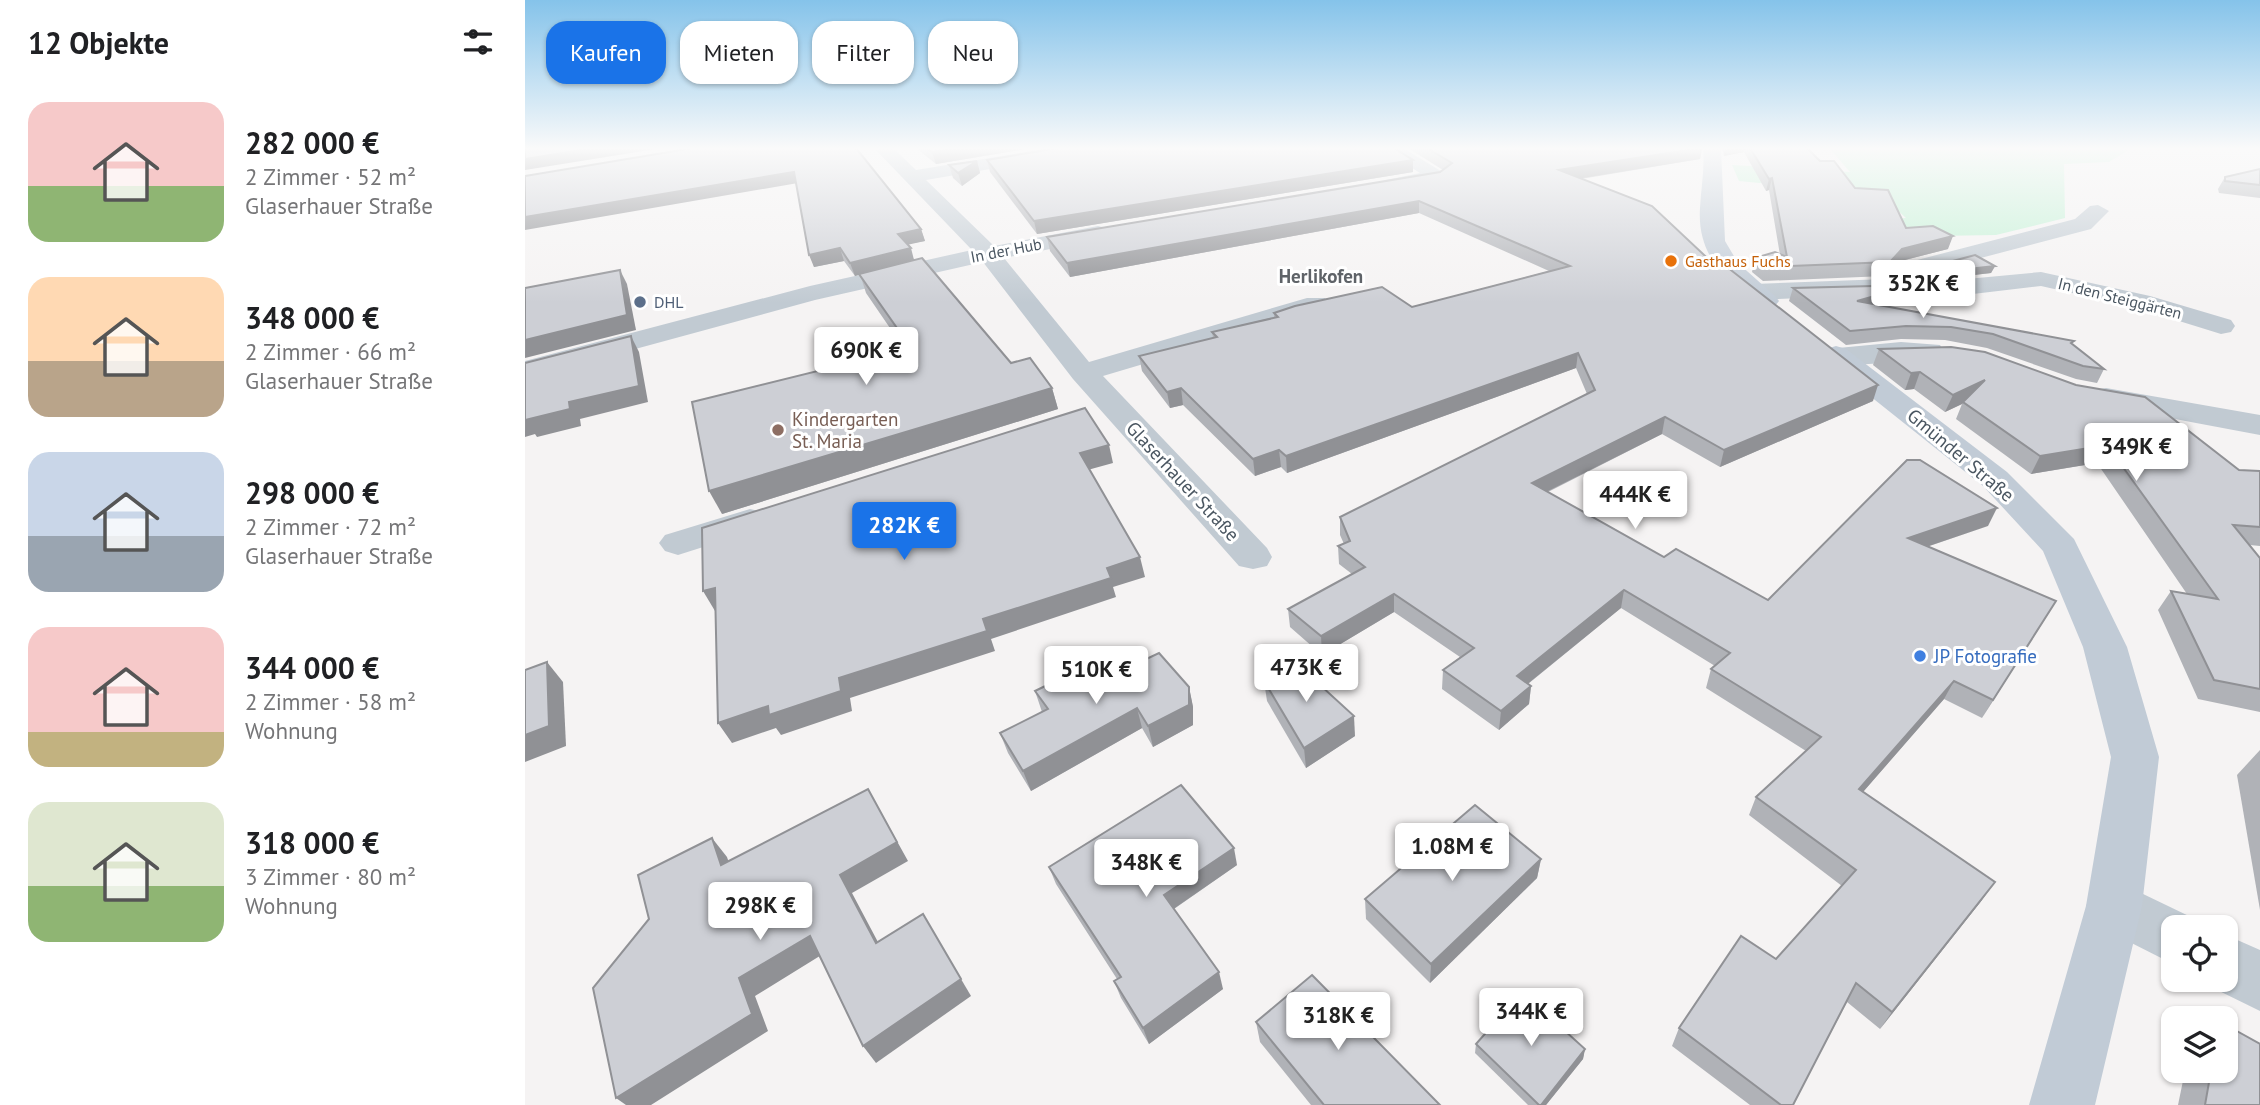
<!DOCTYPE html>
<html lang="de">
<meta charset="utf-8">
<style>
:root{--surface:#fff;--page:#f6f6f6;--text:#202124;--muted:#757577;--accent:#1a73e8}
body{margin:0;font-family:"PT Sans",sans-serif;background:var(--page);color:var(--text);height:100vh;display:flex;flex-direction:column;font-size:26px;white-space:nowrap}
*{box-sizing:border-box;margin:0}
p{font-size:23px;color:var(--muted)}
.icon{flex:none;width:38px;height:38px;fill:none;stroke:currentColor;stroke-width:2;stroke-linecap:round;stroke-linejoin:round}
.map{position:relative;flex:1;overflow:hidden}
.details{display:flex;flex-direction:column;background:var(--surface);width:525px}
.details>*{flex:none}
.top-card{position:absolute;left:21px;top:21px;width:665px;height:63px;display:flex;gap:14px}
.tools{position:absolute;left:1636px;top:915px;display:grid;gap:14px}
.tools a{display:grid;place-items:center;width:77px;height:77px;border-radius:14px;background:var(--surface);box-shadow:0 2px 5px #0004;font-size:35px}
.price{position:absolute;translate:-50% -60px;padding:0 16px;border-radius:7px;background:#fff;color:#222;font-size:23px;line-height:46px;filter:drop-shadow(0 2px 4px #0008)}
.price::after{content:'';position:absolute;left:50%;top:42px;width:21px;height:16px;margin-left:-10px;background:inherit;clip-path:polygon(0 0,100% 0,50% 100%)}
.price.current{background:var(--accent);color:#fff}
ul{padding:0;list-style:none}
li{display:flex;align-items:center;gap:21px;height:175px;padding:0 28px}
li span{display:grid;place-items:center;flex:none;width:196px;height:140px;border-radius:21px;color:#555}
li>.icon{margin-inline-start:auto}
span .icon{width:84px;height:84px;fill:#fffc;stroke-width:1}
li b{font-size:30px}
h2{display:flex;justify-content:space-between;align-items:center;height:84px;padding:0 28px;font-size:30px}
.chip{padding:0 24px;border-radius:21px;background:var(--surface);box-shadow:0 2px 5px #0004;font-size:24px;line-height:63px}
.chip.current{background:var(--accent);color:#fff}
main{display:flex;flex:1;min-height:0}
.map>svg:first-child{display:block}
.green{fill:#c3f1d5}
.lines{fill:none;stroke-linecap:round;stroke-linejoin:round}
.street{fill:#c1cad2;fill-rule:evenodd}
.secondary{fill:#c1cbd6;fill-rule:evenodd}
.wall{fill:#b0b2b7}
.shaded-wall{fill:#909195}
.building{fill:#cdcfd5;stroke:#909195;stroke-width:2}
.food-dot{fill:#e8710a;stroke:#fff;stroke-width:2.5}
.service-dot{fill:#5c6f8a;stroke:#fff;stroke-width:2.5}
.education-dot{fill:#8d6e63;stroke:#fff;stroke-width:2.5}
.shop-dot{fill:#3f7fe0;stroke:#fff;stroke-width:2.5}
.labels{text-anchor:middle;stroke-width:6;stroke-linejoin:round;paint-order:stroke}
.far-street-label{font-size:16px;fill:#4a5661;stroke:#fff}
.far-food-label{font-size:16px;fill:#c56008;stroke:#fff;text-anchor:start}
.far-service-label{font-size:16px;fill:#4e5e75;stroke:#fff;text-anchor:start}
.far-quarter-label{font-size:19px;font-weight:bold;fill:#5f6368;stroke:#fff}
.education-label{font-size:19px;fill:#785e54;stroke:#fff;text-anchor:start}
.street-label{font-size:19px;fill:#4a5661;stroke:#fff}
.shop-label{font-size:19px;fill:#366cbe;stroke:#fff;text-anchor:start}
</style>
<main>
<section class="details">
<h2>12 Objekte<svg class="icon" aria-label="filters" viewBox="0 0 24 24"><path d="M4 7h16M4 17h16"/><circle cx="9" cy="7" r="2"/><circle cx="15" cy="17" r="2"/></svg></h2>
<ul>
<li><span style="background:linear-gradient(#f6c9c9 60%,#8fb573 0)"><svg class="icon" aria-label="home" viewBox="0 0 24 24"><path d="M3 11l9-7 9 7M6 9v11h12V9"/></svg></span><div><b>282 000 €</b><p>2 Zimmer · 52 m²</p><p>Glaserhauer Straße</p></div></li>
<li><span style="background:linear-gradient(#ffd9b3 60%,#b9a48a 0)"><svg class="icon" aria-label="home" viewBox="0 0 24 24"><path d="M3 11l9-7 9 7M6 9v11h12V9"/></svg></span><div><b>348 000 €</b><p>2 Zimmer · 66 m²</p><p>Glaserhauer Straße</p></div></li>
<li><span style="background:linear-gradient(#c9d6e8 60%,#9aa5b1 0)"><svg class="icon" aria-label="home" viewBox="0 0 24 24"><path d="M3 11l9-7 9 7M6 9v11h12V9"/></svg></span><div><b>298 000 €</b><p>2 Zimmer · 72 m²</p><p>Glaserhauer Straße</p></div></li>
<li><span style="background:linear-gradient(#f6c9c9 75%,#c2b280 0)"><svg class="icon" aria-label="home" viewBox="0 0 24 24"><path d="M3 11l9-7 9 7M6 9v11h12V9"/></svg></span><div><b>344 000 €</b><p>2 Zimmer · 58 m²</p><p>Wohnung</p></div></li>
<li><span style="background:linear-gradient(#dfe7d0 60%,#8fb573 0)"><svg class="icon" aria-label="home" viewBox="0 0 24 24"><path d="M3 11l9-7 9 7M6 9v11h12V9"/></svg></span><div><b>318 000 €</b><p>3 Zimmer · 80 m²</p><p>Wohnung</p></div></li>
</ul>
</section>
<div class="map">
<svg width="1735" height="1105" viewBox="0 0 1735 1105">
<rect width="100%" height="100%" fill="#f5f3f3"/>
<path class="green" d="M 1304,148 L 1607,148 L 1584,162 L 1539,164 L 1540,218 L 1471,235 L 1347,237 L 1332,222 L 1381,218 L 1356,195 L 1214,181 L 1207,165 L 1325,172 Z"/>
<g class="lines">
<g class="street">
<path d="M 349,148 L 368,148 L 391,170 L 524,148 L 567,148 L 558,153 L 401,180 L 469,246 L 573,226 L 581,228 L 584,233 L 581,238 L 479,258 L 564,362 L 782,298 L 800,298 L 804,304 L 800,310 L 578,376 L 742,548 L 747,557 L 742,566 L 728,569 L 714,566 L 548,379 L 458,262 L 290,300 L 0,379 L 0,361 L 285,286 L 447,250 Z"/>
<path d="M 856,148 L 878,148 L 924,176 L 921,180 L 868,190 L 861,188 L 858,184 L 861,180 L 895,173 Z"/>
<path d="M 1573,205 L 1584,211 L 1566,229 L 1391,275 L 1387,279 L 1431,280 L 1516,272 L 1625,296 L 1706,320 L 1710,326 L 1706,332 L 1696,334 L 1609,307 L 1516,286 L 1431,296 L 1368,294 L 1229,300 L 1220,297 L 1216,292 L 1220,287 L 1229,284 L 1361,279 L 1373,265 L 1550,219 L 1565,206 Z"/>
<path d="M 1376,342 L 1415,345 L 1419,351 L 1415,357 L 1405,360 L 1313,366 L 1303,363 L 1299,357 L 1303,351 L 1313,348 Z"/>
<path d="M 1581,388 L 1735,415 L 1735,435 L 1570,404 L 1566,397 L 1570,390 Z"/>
<path d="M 225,509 L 238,512 L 243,520 L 238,528 L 153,555 L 140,551 L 134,543 L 140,535 Z"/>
<path d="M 1589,880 L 1668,918 L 1673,928 L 1648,928 L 1648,964 L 1569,924 L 1561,906 L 1569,888 Z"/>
<path d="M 1701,935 L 1735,950 L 1735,1011 L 1680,984 L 1678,980 L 1701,980 Z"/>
</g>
<g class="secondary">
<path d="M 1178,148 L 1196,148 L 1200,241 L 1213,263 L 1250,296 L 1254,301 L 1250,306 L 1232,306 C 1199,279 1172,254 1175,208 C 1176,188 1180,168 1178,148 Z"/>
<path d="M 1311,346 L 1321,349 L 1482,472 L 1549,539 L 1602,647 L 1634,757 L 1617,906 L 1570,1105 L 1504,1105 L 1561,906 L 1586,757 L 1558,647 L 1518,551 L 1458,486 L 1301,361 L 1297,355 L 1301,349 Z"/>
</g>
</g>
<g class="wall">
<path d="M 331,148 L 396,229 L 400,241 L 382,244 L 389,260 L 486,363 L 527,388 L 533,409 L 197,514 L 380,350 L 341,293 L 335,274 L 330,276 L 319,261 L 289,267 L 271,183 Z"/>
<path d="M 391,148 L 507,148 L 411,164 Z"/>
<path d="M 883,148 L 1177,148 L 1175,159 L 1056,179 L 1194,269 L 1348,401 L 1195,467 L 1137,434 L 1023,492 L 1139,557 L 1243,600 L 1463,526 L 1403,546 L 1531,601 L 1457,718 L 1419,699 L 1338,792 L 1457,900 L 1355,1029 L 1322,1002 L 1268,1105 L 1225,1105 L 1147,1046 L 1154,1028 L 1251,959 L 1317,886 L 1224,815 L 1231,797 L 1281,751 L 1181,688 L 1186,669 L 1190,666 L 1096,608 L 1003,684 L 1006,686 L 1004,704 L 974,730 L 917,689 L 918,670 L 935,657 L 869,612 L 797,655 L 765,627 L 763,609 L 827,574 L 814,564 L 813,546 L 819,544 L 815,535 L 815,517 L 1062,394 L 1051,368 L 762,473 L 756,467 L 730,476 L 658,405 L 645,408 L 617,371 L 614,356 L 688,338 L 687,332 L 749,317 L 749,313 L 887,307 L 1024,271 L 894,213 L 545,277 L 525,251 L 522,237 L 915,172 L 918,170 Z"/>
<path d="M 1197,148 L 1282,148 L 1295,161 L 1381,228 L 1423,249 L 1372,262 L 1360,276 L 1238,281 L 1227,272 L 1230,258 L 1255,255 L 1244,190 L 1241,191 L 1219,152 L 1199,156 Z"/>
<path d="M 462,160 L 888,172 L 512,234 L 465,172 Z"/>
<path d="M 452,161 L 455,173 L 437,186 L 428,178 L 424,165 Z"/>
<path d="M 1735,169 L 1735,198 L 1694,193 L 1693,189 L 1700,177 Z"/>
<path d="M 1470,266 L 1466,273 L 1431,277 L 1395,277 L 1398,269 Z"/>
<path d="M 1268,288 L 1384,297 L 1356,305 L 1548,345 L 1579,369 L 1572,383 L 1551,379 L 1462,348 L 1420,340 L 1376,339 L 1321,345 L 1264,301 Z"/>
<path d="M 1354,349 L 1714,470 L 1735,471 L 1735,546 L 1725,545 L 1735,558 L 1735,712 L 1673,699 L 1633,610 L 1646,591 L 1662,594 L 1572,463 L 1506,474 L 1431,419 L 1437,404 L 1420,412 L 1389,389 L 1380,390 L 1348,365 Z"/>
<path d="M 592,673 L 664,687 L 668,707 L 668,725 L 628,747 L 617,728 L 506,791 L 483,753 L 475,733 L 517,712 L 510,691 Z"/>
<path d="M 739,681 L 830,736 L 781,768 L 742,701 Z"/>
<path d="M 1735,750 L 1735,910 L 1712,775 Z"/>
<path d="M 1016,859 L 1012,878 L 905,983 L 841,919 L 840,899 Z"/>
<path d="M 712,865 L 649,909 L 698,989 L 624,1044 L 596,998 L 589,981 L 592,979 L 531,884 L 524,867 Z"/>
<path d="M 731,1022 L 915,1105 L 786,1105 L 735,1042 Z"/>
<path d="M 951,1044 L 1060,1049 L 1058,1059 L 1021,1105 L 1003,1105 L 950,1053 Z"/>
<path d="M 1660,1071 L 1701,1071 L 1735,1105 L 1653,1105 Z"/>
</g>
<g class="shaded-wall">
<path d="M 69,148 L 137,148 L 0,170 L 0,159 Z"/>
<path d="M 435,148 L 507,148 L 411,164 L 407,152 Z"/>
<path d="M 1177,148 L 1175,159 L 1033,182 L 1034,170 Z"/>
<path d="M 1200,148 L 1220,148 L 1219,152 L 1199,156 Z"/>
<path d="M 888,160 L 888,172 L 512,234 L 509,221 Z"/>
<path d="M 452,161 L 455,173 L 437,186 L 433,173 Z"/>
<path d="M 269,172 L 273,183 L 0,230 L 0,217 Z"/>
<path d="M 1247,178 L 1244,190 L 1241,191 L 1244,179 Z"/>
<path d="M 894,201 L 894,213 L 545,277 L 542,263 Z"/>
<path d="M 396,229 L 400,241 L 377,246 L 373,234 Z"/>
<path d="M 1428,236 L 1423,249 L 1372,262 L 1360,276 L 1365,262 L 1377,249 Z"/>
<path d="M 315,248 L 319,261 L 289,267 L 284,255 Z"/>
<path d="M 386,248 L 389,260 L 330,276 L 325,263 Z"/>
<path d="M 1470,266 L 1466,273 L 1431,277 L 1434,270 Z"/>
<path d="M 95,270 L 102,284 L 111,330 L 0,358 L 0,340 Z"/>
<path d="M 1389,285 L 1384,297 L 1328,313 L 1332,301 Z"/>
<path d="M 106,336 L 114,352 L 123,402 L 55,419 L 56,426 L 12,437 L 10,434 L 0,437 L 0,417 L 44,402 Z"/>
<path d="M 1053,353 L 1051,368 L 762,473 L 761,456 Z"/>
<path d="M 1395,372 L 1389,389 L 1380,390 L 1386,373 Z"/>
<path d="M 1460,380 L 1437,404 L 1420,412 L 1428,395 Z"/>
<path d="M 1353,385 L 1348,401 L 1195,467 L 1199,450 Z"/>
<path d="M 527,388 L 533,409 L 197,514 L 184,491 Z"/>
<path d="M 656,388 L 658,405 L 645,408 L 642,392 Z"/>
<path d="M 1140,417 L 1137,434 L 1005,500 L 1007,483 Z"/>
<path d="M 584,445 L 588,463 L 559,471 L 555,453 Z"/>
<path d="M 1582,445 L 1572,463 L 1506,474 L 1515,456 Z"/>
<path d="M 754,450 L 756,467 L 730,476 L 728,459 Z"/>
<path d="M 1472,508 L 1463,526 L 1375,556 L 1383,538 Z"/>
<path d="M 615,557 L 620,577 L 588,587 L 591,597 L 466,639 L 470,651 L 325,698 L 327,711 L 256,735 L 251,728 L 207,743 L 193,723 L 314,678 L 582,568 Z"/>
<path d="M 190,588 L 202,607 L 190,611 L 178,591 Z"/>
<path d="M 1099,590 L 1096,608 L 989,695 L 992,676 Z"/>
<path d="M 869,594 L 869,612 L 797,655 L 796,636 Z"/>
<path d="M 1531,601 L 1520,619 L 1457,718 L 1468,700 Z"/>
<path d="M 22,662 L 38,682 L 41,746 L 0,762 L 0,735 Z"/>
<path d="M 1429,681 L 1419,699 L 1324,808 L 1334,789 Z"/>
<path d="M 1006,686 L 1004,704 L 974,730 L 976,711 Z"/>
<path d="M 664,687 L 668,707 L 668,725 L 628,747 L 623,726 Z"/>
<path d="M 612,708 L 617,728 L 506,791 L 498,771 Z"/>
<path d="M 829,716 L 830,736 L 781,768 L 779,748 Z"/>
<path d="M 343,789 L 383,861 L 327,893 L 363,961 L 351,943 L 315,875 Z"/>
<path d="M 187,838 L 202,857 L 211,884 L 196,865 Z"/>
<path d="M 709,848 L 712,865 L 644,912 L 639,895 Z"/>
<path d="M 1016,859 L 1012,878 L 905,983 L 906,964 Z"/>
<path d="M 1470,882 L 1457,900 L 1355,1029 L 1367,1012 Z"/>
<path d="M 285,936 L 298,954 L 230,996 L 243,1031 L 126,1105 L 101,1105 L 91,1098 L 214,978 Z"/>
<path d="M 694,972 L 698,989 L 624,1044 L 618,1028 Z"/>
<path d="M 436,979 L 446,996 L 351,1063 L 338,1046 Z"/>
<path d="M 1060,1049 L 1058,1059 L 1021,1105 L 1016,1105 Z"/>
</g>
<g class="building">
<path d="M 0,148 L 69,148 L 0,159 Z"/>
<path d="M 168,148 L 331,148 L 396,229 L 373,234 L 386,248 L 325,263 L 315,248 L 284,255 L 269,172 L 0,217 L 0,176 Z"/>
<path d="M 402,148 L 435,148 L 407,152 Z"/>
<path d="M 533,148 L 869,148 L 888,160 L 509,221 L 462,160 Z"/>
<path d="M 902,148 L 1176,148 L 1034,170 L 1127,206 L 1194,269 L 1202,267 L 1353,385 L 1199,450 L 1140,417 L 1007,483 L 1139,557 L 1151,549 L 1243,600 L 1382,460 L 1395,460 L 1472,508 L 1383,538 L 1531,601 L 1468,700 L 1429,681 L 1334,789 L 1470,882 L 1367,1012 L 1331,983 L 1268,1105 L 1256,1105 L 1154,1028 L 1216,936 L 1251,959 L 1331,870 L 1231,797 L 1296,737 L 1186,669 L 1205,653 L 1099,590 L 992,676 L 1006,686 L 976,711 L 918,670 L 949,648 L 869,594 L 796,636 L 763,609 L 840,567 L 813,546 L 825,541 L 815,517 L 1070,390 L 1053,353 L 761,456 L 754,450 L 728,459 L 656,388 L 642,392 L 614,356 L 692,337 L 687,332 L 753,317 L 749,313 L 770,306 L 857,287 L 887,307 L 1045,266 L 894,201 L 542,263 L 522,237 L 915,172 L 927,163 Z"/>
<path d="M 1225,148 L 1282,148 L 1295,161 L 1309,161 L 1330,188 L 1363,190 L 1381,228 L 1408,226 L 1428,236 L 1377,249 L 1365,262 L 1242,267 L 1230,258 L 1250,252 L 1262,257 L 1247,178 L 1244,179 Z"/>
<path d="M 452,161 L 433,173 L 424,165 Z"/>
<path d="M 1735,169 L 1735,185 L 1700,181 L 1700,177 Z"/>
<path d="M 1450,255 L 1470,266 L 1434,270 L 1398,269 Z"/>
<path d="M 397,258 L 486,363 L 505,358 L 527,388 L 184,491 L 167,402 L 386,348 L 334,274 Z"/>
<path d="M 95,270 L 102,315 L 0,340 L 0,288 Z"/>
<path d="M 1389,285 L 1332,301 L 1549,341 L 1546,343 L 1579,369 L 1558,366 L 1468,334 L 1426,327 L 1381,326 L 1325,331 L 1268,288 Z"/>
<path d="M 106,336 L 114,386 L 44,402 L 45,409 L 0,420 L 0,363 Z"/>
<path d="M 1426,347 L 1460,352 L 1551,385 L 1620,397 L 1714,470 L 1735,471 L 1735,527 L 1708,525 L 1735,558 L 1735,689 L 1689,680 L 1646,591 L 1693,599 L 1582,445 L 1515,456 L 1438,402 L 1460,380 L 1428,395 L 1395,372 L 1386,373 L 1354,349 Z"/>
<path d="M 560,408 L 584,445 L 555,453 L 615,557 L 582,568 L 586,578 L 458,619 L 462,631 L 314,678 L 316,691 L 244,715 L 243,706 L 193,723 L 190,588 L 178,591 L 177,528 Z"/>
<path d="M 634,653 L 664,687 L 664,705 L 623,726 L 612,708 L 498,771 L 475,733 L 523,709 L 510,691 L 580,657 L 592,673 Z"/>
<path d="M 22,662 L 24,726 L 0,735 L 0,670 Z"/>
<path d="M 771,663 L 829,716 L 779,748 L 739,681 Z"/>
<path d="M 656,785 L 709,848 L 639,895 L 694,972 L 618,1028 L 589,981 L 596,977 L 524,867 Z"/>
<path d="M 343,789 L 372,842 L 315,875 L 351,943 L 398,914 L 436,979 L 338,1046 L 285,936 L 214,978 L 227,1014 L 91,1098 L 68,988 L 124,919 L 113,875 L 187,838 L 196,865 Z"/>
<path d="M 950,805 L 1016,859 L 906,964 L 840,899 Z"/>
<path d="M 787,975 L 915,1105 L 799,1105 L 731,1022 Z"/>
<path d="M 997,992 L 1060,1049 L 1016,1105 L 1014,1105 L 951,1044 Z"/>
<path d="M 1701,1025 L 1735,1044 L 1735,1105 L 1680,1105 L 1686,1071 L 1701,1071 Z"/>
</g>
<linearGradient id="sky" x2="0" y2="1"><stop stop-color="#85c3ea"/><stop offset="0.49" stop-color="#fafafa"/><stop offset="1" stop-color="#fafafa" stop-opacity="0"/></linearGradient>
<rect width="1735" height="303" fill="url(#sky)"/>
<circle class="food-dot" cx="1146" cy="261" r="7"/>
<circle class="service-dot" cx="115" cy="302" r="7"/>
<circle class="education-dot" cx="253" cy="430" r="7"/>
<circle class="shop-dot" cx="1395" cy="656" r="7"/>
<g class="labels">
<g class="far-street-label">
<text transform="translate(481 250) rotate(-11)" y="6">In der Hub</text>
<text transform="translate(1595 298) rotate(14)" y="6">In den Steiggärten</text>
</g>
<g class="far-food-label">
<text x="1160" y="267">Gasthaus Fuchs</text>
</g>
<g class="far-service-label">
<text x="129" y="308">DHL</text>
</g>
<g class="far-quarter-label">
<text x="796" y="283">Herlikofen</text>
</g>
<g class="education-label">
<text x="267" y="426">Kindergarten<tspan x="267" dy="22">St. Maria</tspan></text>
</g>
<g class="street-label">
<text transform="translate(1436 455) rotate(40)" y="7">Gmünder Straße</text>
<text transform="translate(658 481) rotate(47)" y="7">Glaserhauer Straße</text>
</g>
<g class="shop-label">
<text x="1409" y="663">JP Fotografie</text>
</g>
</g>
</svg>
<div class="tools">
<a><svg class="icon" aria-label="locate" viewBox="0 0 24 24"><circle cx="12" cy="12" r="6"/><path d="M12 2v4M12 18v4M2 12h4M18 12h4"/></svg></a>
<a><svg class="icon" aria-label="layers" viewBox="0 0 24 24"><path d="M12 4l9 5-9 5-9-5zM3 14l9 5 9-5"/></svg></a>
</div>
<b class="price" style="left:1398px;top:320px">352K €</b>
<b class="price" style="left:341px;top:387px">690K €</b>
<b class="price" style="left:1611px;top:483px">349K €</b>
<b class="price" style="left:1110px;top:531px">444K €</b>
<b class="price current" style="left:379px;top:562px">282K €</b>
<b class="price" style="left:781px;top:704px">473K €</b>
<b class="price" style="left:571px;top:706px">510K €</b>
<b class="price" style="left:927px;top:883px">1.08M €</b>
<b class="price" style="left:621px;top:899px">348K €</b>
<b class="price" style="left:235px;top:942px">298K €</b>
<b class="price" style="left:1006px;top:1048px">344K €</b>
<b class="price" style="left:813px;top:1052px">318K €</b>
<div class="top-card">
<a class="chip current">Kaufen</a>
<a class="chip">Mieten</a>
<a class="chip">Filter</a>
<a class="chip">Neu</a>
</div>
</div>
</main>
